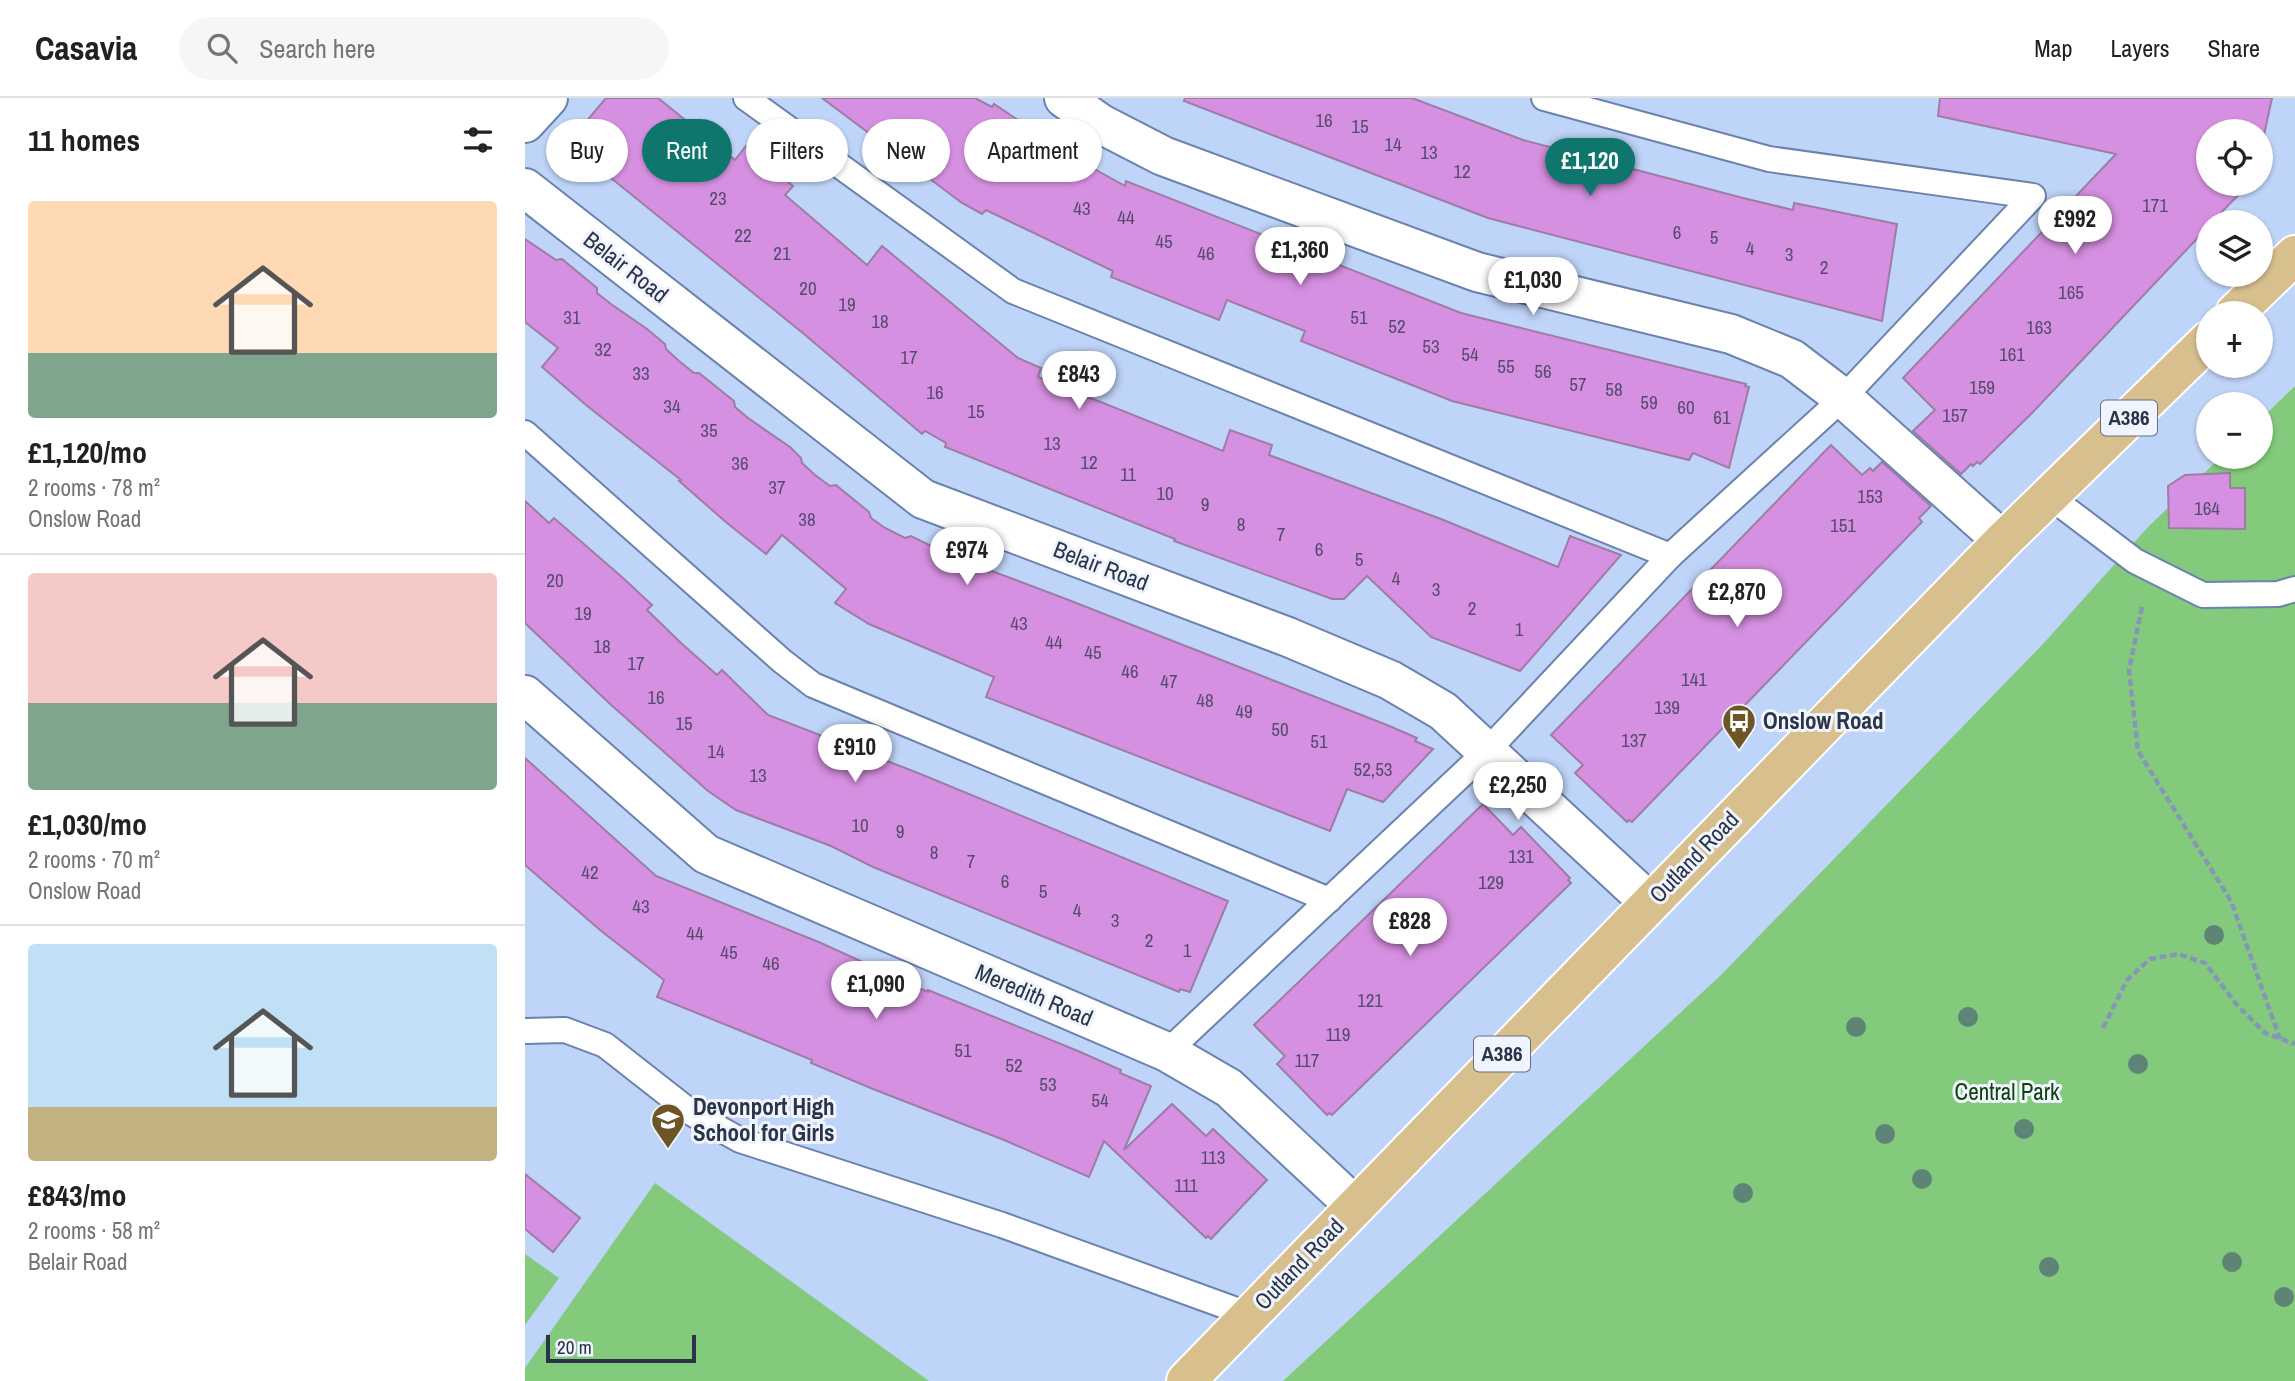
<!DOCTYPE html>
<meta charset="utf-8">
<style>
:root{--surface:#fff;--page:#f6f6f6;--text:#202124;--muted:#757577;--line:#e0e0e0;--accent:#0f766e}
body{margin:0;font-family:"Archivo Narrow",sans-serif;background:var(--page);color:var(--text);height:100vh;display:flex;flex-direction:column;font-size:26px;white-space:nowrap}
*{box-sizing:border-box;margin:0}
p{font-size:23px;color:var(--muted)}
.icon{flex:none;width:38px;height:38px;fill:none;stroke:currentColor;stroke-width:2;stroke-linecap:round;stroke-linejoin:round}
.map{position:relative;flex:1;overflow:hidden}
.drawer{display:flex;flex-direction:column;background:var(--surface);width:525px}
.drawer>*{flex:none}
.banner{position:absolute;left:21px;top:21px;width:665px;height:63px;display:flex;gap:14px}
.fabs{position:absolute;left:1671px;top:21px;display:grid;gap:14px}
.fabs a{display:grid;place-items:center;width:77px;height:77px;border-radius:50%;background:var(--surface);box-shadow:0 2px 5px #0004;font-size:35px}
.scale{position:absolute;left:21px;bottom:18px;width:150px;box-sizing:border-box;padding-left:7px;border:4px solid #2a3446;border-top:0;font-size:19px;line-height:24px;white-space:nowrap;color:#2a3446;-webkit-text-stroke:5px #eff4fe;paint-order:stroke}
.price{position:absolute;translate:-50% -60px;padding:0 16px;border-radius:24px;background:#fff;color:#222;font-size:23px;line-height:46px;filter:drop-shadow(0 2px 4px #0008)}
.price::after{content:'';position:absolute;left:50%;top:42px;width:21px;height:16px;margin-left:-10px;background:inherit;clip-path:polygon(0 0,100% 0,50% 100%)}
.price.on{background:var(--accent);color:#fff}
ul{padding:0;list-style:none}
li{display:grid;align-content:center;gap:14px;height:371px;padding:0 28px}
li+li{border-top:2px solid var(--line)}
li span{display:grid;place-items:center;height:217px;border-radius:7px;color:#555}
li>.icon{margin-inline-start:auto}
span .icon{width:126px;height:126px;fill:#fffc;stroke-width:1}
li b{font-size:30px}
h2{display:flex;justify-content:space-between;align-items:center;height:84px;padding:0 28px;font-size:30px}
.chip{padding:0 24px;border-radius:32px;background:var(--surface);box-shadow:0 2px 5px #0004;font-size:24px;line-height:63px}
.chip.on{background:var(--accent);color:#fff}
header{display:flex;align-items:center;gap:42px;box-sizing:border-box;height:98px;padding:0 35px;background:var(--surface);border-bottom:2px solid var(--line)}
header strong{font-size:33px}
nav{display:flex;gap:38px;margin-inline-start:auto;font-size:24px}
.search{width:490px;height:63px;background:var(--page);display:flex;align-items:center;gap:18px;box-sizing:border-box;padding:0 24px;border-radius:38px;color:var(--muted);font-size:26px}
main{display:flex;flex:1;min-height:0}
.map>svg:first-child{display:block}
.green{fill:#83ca7c}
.building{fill:#d690e1;stroke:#9e7ca4;stroke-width:2}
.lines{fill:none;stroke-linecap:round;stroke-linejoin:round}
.service-casing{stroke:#6b82ad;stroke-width:28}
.minor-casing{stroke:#6b82ad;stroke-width:42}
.primary-casing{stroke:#fff;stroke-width:42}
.path{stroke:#8697b5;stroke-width:4.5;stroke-dasharray:7 3.5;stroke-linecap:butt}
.service{stroke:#fff;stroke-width:24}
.minor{stroke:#fff;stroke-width:38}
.primary{stroke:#d7bf8e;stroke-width:38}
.tree{fill:#5e8476}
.labels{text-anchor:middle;stroke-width:6;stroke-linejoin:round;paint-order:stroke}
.number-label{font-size:19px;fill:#554b6d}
.shield{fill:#eff4fe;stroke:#656e7d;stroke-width:2}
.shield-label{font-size:21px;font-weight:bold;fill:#2a3446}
.street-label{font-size:23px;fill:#2a3446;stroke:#eff4fe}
.poi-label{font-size:23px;font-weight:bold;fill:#2a3446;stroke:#eff4fe;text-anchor:start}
.park-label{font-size:23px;fill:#0f430b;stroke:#eff4fe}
</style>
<header>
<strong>Casavia</strong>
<div class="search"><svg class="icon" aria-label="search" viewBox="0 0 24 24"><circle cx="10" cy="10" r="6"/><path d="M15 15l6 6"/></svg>Search here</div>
<nav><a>Map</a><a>Layers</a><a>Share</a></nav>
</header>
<main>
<section class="drawer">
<h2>11 homes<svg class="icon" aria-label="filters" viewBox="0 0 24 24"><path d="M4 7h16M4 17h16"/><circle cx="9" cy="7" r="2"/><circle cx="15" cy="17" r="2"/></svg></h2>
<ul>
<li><span style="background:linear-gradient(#ffd9b3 70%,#7fa58c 0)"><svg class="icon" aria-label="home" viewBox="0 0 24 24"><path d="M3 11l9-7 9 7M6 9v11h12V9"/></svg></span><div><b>£1,120/mo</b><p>2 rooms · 78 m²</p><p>Onslow Road</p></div></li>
<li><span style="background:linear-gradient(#f6c9c9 60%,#7fa58c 0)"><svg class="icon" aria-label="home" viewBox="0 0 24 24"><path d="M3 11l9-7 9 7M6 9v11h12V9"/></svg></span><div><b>£1,030/mo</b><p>2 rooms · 70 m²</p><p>Onslow Road</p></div></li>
<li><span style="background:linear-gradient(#bfe0f5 75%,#c2b280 0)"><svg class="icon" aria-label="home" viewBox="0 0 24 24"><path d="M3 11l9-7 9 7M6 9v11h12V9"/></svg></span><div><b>£843/mo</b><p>2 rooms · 58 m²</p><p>Belair Road</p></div></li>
</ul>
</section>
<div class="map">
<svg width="1770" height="1283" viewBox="0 0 1770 1283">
<rect width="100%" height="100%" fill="#bfd4f9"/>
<g class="green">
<path d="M 1770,288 L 1770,1283 L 758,1283 L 1196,877 L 1518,546 L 1623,429 L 1696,359 L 1736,359 L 1736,321 Z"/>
<path d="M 130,1085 L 404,1283 L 0,1283 L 0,1270 Z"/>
<path d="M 0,1156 L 34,1180 L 0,1227 Z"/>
</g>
<g class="building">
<path d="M 81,0 L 133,0 L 210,62 L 221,48 L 268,88 L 260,97 L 342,167 L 357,148 L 493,260 L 516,270 L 513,279 L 698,353 L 705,332 L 747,347 L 744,357 L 916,421 L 1033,469 L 1045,438 L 1096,457 L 995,573 L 906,539 L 842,478 L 819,501 L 807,501 L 649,443 L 650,441 L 420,349 L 421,345 L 400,333 L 397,336 L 279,236 L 81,76 L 83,74 L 79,71 L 82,68 L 51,44 L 53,41 L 49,38 Z"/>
<path d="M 297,0 L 450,0 L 467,9 L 469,6 L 548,59 L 600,88 L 601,83 L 936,215 L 1221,286 L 1220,288 L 1224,289 L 1204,370 L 1168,355 L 1164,362 L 927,303 L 776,243 L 780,233 L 702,202 L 694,222 L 586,179 L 588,173 L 461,112 L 457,116 L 437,105 Z"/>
<path d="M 660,0 L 887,0 L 998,42 L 1218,100 L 1268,112 L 1269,105 L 1372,126 L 1357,223 L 963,120 L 659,3 Z"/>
<path d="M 1415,0 L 1747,0 L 1736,51 L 1736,33 L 1684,33 L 1684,86 L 1724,86 L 1687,124 L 1684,124 L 1684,128 L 1507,315 L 1455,366 L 1452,364 L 1448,368 L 1446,366 L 1436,376 L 1388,333 L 1410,312 L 1378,280 L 1591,56 L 1413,18 Z"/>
<path d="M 0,141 L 31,162 L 37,161 L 72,190 L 72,195 L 86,206 L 122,231 L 140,246 L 141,251 L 154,263 L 169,275 L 174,275 L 209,303 L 210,309 L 223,320 L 265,349 L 276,360 L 277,365 L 290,377 L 305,388 L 311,387 L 344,414 L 346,420 L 360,430 L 380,440 L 386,438 L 445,467 L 464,474 L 467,473 L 541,501 L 862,627 L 892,640 L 890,643 L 908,651 L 858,704 L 822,691 L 805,733 L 461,599 L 469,579 L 344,526 L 310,505 L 321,491 L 257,437 L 241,456 L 202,425 L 154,383 L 156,382 L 61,307 L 17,269 L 33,250 L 0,224 Z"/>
<path d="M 1306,347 L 1337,377 L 1345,370 L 1348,373 L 1357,364 L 1406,408 L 1394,420 L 1397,424 L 1363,459 L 1107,724 L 1104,722 L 1102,724 L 1050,675 L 1058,667 L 1026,637 Z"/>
<path d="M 1705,375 L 1705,390 L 1720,390 L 1720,431 L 1644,430 L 1643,388 L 1660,377 Z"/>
<path d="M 0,403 L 24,425 L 29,420 L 98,480 L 127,507 L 122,512 L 156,545 L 192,577 L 197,572 L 243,617 L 393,675 L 703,803 L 665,894 L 655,891 L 654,894 L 348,769 L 306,748 L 211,712 L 183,693 L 84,605 L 0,525 Z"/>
<path d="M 0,660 L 131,778 L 296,845 L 403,894 L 403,892 L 553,953 L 596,972 L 595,975 L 626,988 L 599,1052 L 647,1006 L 681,1038 L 688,1031 L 742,1082 L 686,1141 L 683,1138 L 681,1140 L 579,1043 L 564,1079 L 479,1042 L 348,991 L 286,965 L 287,962 L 236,941 L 132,899 L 139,882 L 75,832 L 0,767 Z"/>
<path d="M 958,706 L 988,737 L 996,729 L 1045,780 L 1043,782 L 1046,785 L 807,1017 L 804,1015 L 802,1017 L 752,966 L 760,958 L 729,927 Z"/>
<path d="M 0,1076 L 55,1120 L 28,1154 L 0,1131 Z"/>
</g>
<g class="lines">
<g class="service-casing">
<g id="service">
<path d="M 221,0 L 488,193 L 1145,458"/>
<path d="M 0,335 L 257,563 L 288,587 L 804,802"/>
<path d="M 1524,398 L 1610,463 L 1678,497 L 1753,496 L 1770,491"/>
<path d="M 0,933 L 40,932 L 80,947 L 168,1016 L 215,1042 L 477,1127 L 725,1217"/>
<path d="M 642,954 L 962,653 L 1145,458 L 1318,300 L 1508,98 L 1244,61 L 1019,0"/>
</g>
</g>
<g class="minor-casing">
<g id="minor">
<path d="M 539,0 L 576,26 L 638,58 L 952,174 L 1206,236 L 1267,261 L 1318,300 L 1478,443"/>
<path d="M 0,25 L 23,0"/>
<path d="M 0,90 L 398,401 L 763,539 L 865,582 L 918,613 L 1124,804"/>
<path d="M 0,597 L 181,756 L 642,954 L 704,990 L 830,1108"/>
</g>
</g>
<g class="primary-casing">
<g id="primary">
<path d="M 1710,215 L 1770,157"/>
<path d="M 661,1283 L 1478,443 L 1684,242"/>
</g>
</g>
<g class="path">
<path d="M 1617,509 L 1604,572 L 1613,653 L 1706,803 L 1755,941"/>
<path d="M 1578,930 L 1602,882 L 1625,861 L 1653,856 L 1680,865 L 1712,907 L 1740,935 L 1770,946"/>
</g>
<use href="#service" class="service"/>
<use href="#minor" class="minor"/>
<use href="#primary" class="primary"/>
</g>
<g class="tree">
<circle cx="1689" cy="837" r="10"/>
<circle cx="1443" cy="919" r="10"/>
<circle cx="1331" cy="929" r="10"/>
<circle cx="1613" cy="966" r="10"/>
<circle cx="1499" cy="1031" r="10"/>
<circle cx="1360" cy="1036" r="10"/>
<circle cx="1397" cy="1081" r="10"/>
<circle cx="1218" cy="1095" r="10"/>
<circle cx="1707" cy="1164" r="10"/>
<circle cx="1524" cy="1169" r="10"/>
<circle cx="1759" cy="1199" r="10"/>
</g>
<defs>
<g id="bus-pin" transform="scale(1.75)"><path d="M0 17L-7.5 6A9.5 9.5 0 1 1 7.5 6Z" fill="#6d5525" stroke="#eff4fe"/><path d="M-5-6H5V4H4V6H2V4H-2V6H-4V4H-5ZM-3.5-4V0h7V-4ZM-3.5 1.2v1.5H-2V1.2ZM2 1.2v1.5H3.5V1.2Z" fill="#fff"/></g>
<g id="school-pin" transform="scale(1.75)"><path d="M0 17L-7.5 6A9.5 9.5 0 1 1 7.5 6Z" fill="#6d5525" stroke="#eff4fe"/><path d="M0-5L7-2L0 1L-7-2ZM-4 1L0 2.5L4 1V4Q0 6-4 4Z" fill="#fff"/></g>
</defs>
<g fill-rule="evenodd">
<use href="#bus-pin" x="1214" y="623"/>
<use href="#school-pin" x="143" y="1022"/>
</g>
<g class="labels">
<g class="number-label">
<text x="799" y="29">16</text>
<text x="835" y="35">15</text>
<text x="868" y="53">14</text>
<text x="904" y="61">13</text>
<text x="937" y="80">12</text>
<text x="193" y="107">23</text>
<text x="1630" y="114">171</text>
<text x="557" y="117">43</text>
<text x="601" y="126">44</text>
<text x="1152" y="141">6</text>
<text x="218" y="144">22</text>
<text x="1189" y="146">5</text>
<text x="639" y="150">45</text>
<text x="1225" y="157">4</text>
<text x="257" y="162">21</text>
<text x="681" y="162">46</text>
<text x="1264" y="163">3</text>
<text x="1299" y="176">2</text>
<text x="283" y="197">20</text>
<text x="1546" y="201">165</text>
<text x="322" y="213">19</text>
<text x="47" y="226">31</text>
<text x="834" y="226">51</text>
<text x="355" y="230">18</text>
<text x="872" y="235">52</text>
<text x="1514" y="236">163</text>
<text x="906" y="255">53</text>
<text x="78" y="258">32</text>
<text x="945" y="263">54</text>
<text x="1487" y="263">161</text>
<text x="384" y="266">17</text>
<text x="981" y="275">55</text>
<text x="1018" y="280">56</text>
<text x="116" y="282">33</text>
<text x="1053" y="293">57</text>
<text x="1457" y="296">159</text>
<text x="1089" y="298">58</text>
<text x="410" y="301">16</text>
<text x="1124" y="311">59</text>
<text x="147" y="315">34</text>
<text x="1161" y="316">60</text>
<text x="451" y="320">15</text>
<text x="1430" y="324">157</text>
<text x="1197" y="326">61</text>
<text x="184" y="339">35</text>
<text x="527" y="352">13</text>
<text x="564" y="371">12</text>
<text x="215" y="372">36</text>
<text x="603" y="383">11</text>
<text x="252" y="396">37</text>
<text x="640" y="402">10</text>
<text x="1345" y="405">153</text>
<text x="680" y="413">9</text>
<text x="1682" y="417">164</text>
<text x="282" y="428">38</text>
<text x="716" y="433">8</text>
<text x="1318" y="434">151</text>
<text x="756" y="443">7</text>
<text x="794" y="458">6</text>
<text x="834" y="468">5</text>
<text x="871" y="487">4</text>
<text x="30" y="489">20</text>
<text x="911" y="498">3</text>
<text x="947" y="517">2</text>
<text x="58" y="522">19</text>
<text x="494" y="532">43</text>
<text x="994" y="538">1</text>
<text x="529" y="551">44</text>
<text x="77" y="555">18</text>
<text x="568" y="561">45</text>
<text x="111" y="572">17</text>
<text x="605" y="580">46</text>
<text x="1169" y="588">141</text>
<text x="644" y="590">47</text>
<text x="131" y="606">16</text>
<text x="680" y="609">48</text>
<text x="1142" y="616">139</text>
<text x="719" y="620">49</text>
<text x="159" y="632">15</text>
<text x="755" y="638">50</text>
<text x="1109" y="649">137</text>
<text x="794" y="650">51</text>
<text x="191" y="660">14</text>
<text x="848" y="678">52,53</text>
<text x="233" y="684">13</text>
<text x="335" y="734">10</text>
<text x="375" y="740">9</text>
<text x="409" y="761">8</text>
<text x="996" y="765">131</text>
<text x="446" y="770">7</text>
<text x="65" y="781">42</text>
<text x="480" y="790">6</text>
<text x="966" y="791">129</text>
<text x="518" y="800">5</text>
<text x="116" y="815">43</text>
<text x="552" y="819">4</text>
<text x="590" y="829">3</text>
<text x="170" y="842">44</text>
<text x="624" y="849">2</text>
<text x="662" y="859">1</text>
<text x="204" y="861">45</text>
<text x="246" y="872">46</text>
<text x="845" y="909">121</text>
<text x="813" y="943">119</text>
<text x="438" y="959">51</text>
<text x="782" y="969">117</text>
<text x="489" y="974">52</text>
<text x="523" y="993">53</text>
<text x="575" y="1009">54</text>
<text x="688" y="1066">113</text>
<text x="661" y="1094">111</text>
</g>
<g class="shield">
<rect x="1576" y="302.5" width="56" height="35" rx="5"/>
<rect x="949" y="938.5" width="56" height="35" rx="5"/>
</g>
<g class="shield-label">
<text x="1604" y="327">A386</text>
<text x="977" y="963">A386</text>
</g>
<g class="street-label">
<text transform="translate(101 169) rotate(38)" y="8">Belair Road</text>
<text transform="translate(576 468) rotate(21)" y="8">Belair Road</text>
<text transform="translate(1169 759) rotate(-46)" y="8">Outland Road</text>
<text transform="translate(509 897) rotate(23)" y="8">Meredith Road</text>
<text transform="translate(774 1166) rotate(-46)" y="8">Outland Road</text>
</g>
<g class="poi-label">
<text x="1238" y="631">Onslow Road</text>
<text x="168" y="1017">Devonport High<tspan x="168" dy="26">School for Girls</tspan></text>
</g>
<g class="park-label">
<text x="1482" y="1002">Central Park</text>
</g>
</g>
</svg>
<div class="fabs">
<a><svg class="icon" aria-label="locate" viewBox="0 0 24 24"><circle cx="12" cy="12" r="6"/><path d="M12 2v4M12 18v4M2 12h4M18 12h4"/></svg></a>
<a><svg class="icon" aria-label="layers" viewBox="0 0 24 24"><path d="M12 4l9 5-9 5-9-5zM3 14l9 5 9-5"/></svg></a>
<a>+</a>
<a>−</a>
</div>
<div class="scale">20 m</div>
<b class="price on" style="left:1065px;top:100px">£1,120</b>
<b class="price" style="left:1550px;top:158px">£992</b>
<b class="price" style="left:775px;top:189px">£1,360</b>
<b class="price" style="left:1008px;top:219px">£1,030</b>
<b class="price" style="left:554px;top:313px">£843</b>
<b class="price" style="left:442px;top:489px">£974</b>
<b class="price" style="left:1212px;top:531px">£2,870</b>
<b class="price" style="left:330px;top:686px">£910</b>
<b class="price" style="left:993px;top:724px">£2,250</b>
<b class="price" style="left:885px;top:860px">£828</b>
<b class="price" style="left:351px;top:923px">£1,090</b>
<div class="banner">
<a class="chip">Buy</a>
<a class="chip on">Rent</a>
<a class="chip">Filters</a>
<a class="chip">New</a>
<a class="chip">Apartment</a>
</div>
</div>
</main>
